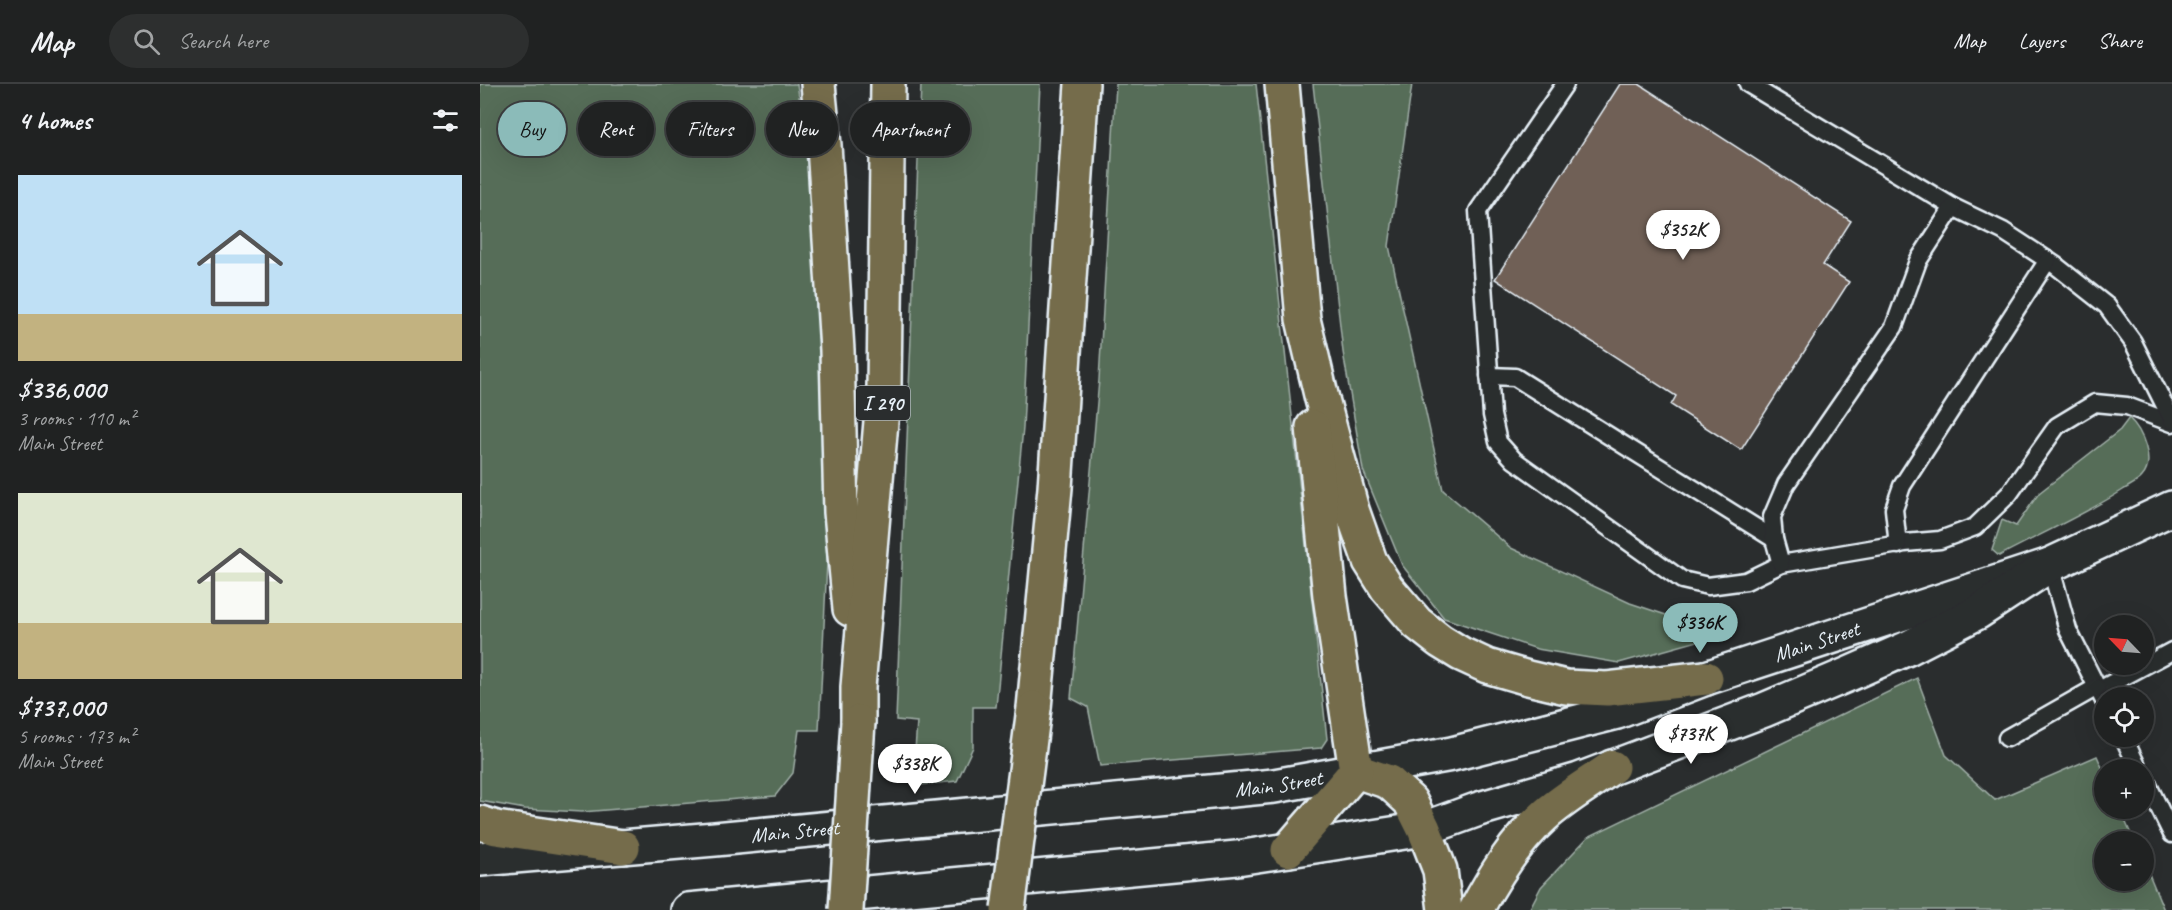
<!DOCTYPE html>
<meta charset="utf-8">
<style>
:root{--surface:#202222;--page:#2d2f2f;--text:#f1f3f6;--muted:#a2a4a5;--line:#3d3f40;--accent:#8bbbb9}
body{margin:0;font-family:Caveat,sans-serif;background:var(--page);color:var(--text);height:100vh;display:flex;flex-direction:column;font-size:22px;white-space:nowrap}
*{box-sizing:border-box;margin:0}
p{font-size:20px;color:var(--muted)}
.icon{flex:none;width:33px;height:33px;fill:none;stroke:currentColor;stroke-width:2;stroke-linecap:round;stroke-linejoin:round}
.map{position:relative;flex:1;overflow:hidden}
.drawer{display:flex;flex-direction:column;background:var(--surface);width:480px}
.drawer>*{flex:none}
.guide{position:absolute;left:18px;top:18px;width:570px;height:54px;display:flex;gap:12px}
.needle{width:39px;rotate:295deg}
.tools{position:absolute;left:1614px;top:531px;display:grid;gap:12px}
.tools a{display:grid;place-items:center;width:60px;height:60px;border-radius:50%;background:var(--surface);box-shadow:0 6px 24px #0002,0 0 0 2px var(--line);font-size:30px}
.price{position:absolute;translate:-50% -51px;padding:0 14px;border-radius:21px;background:#fff;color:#222;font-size:20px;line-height:39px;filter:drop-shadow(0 2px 3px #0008)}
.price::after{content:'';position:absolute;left:50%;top:36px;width:18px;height:14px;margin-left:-9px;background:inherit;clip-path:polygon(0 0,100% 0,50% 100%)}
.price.on{background:var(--accent);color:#111}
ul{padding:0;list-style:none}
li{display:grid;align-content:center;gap:12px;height:318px;padding:0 18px}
li span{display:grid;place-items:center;height:186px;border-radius:0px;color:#555}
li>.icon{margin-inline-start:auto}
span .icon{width:108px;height:108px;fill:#fffc;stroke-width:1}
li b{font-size:26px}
h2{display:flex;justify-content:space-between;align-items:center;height:72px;padding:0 18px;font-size:26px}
.pill{padding:0 21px;border-radius:27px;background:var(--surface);box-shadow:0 6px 24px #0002,0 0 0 2px var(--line);font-size:21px;line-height:54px}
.pill.on{background:var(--accent);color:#111}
header{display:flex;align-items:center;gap:36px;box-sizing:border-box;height:84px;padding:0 30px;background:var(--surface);border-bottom:2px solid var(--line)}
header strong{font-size:28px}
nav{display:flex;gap:33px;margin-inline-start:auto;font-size:21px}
.search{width:420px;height:54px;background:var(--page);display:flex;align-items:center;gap:15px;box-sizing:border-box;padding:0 21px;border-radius:33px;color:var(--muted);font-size:22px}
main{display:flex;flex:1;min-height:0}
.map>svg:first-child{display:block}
.green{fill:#576d58;stroke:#a0afa8;stroke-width:1.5}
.building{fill:#706056;stroke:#e8f1f8;stroke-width:1.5}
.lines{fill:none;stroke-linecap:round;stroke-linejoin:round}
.service-casing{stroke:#e8f1f8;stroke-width:21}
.secondary-casing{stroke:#e8f1f8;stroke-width:38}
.motorway-casing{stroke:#e8f1f8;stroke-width:38}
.service{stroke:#2a2d2e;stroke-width:16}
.secondary{stroke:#2a2d2e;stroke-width:33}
.motorway{stroke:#746c4b;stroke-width:33}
.motorway-bridge-casing{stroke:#e8f1f8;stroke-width:38;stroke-linecap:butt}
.motorway-bridge{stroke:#746c4b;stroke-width:33}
.labels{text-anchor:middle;stroke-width:4.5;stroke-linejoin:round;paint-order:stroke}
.shield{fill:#2a2d2e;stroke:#afb6bb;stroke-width:1.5}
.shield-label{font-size:20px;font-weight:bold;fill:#e8f1f8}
.street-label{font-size:21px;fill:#e8f1f8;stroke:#2a2d2e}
</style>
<header>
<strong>Map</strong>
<div class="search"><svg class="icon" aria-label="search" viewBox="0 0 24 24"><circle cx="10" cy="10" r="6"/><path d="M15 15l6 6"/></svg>Search here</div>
<nav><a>Map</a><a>Layers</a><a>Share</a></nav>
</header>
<main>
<section class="drawer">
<h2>4 homes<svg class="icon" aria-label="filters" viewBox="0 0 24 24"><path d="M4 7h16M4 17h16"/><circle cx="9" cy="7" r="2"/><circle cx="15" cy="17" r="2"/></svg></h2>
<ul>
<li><span style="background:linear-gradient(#bfe0f5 75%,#c2b280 0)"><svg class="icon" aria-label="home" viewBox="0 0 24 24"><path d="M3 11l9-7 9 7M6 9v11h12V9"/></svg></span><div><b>$336,000</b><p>3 rooms · 110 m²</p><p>Main Street</p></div></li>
<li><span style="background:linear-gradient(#dfe7d0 70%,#c2b280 0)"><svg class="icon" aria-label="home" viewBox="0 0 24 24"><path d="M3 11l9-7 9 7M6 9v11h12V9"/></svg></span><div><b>$737,000</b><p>5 rooms · 173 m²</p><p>Main Street</p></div></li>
</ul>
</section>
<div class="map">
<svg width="1692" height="826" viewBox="0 0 1692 826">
<rect width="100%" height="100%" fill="#2a2d2e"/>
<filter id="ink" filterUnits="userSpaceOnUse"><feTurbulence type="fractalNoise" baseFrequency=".0167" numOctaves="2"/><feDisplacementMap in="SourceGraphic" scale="12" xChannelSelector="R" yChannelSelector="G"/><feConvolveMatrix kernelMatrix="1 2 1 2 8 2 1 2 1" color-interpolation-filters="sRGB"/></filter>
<g filter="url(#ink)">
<g class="green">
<path d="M 0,0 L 317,0 L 326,57 L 334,158 L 346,372 L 347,478 L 339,646 L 319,646 L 313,689 L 295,712 L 102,728 L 45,725 L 0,717 Z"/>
<path d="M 441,0 L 560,0 L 543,344 L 516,623 L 493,623 L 493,663 L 477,697 L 440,701 L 434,681 L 437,638 L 416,636 Z"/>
<path d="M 636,0 L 776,0 L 847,655 L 841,664 L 620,682 L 608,623 L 591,614 L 619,296 Z"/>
<path d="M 833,0 L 932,0 L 909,162 L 963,406 L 1031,464 L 1150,519 L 1243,550 L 1139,579 L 1057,565 L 964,534 L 922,481 L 883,386 L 863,268 Z"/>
<path d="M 1649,334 C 1662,346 1676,378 1662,393 C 1658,398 1649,402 1643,406 C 1604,431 1560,450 1519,472 L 1512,466 L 1522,436 L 1536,442 L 1559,409 L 1640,346 Z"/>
<path d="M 1437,594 L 1466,671 L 1515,716 L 1617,672 L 1624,688 L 1624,724 L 1640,725 L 1654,757 L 1624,758 L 1624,796 L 1664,796 L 1664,778 L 1684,826 L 1049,826 L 1061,803 L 1108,753 Z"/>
</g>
<path class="building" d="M 1140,0 L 1159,0 L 1371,137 L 1343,181 L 1369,198 L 1261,366 L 1191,321 L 1196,312 L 1015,195 Z"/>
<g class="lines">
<g class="service-casing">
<g id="service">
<path d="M 1085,0 L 998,127 L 1012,331 L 1018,358 L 1034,376 L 1202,496 L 1228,502 L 1266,497 L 1301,480 L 1425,459 L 1460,456 L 1495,443 L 1529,410 L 1577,342 L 1615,319 L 1647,322 L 1692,339"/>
<path d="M 1268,0 L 1473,123 L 1523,147 L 1575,181 L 1627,222 L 1653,258 L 1692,336"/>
<path d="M 1009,292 L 1035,293 L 1294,455"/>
<path d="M 1418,461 L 1414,425 L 1422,402 L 1568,176"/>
<path d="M 1301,480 L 1294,455 L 1292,433 L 1306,400 L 1414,243 L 1438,177 L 1473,123"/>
<path d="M 1570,481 L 1588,546 L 1624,617"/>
<path d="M 1619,606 L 1692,567"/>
<path d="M 1643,652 L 1659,686"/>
<path d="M 1527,654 L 1617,603"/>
<path d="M 1664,693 L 1692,750"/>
</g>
</g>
<g class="secondary-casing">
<g id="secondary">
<path id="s1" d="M 0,775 L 235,755 L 794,702 L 972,670 L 1137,628 L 1226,594 L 1570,481"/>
<path d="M 208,826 L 757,774 L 944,745 L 999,725 L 1099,696 L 1284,626 L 1369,590 L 1428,564 L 1498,528 L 1570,481 L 1692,424"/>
</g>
</g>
<g class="motorway-casing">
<g id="motorway">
<path d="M 338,0 L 344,61 L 357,266 L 361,428 L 370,525"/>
<path d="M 802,0 L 823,235 L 842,315 L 872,426 L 890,477 L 907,504 L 937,539 L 960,557 L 981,570 L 1007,582 L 1048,594 L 1086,603 L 1127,605 L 1226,594"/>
<path d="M 554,624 L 575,404 L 602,0"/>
<path d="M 378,638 L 378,603 L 404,303 L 408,0"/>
<path d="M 876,687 L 909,698 L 930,717 L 944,745 L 960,786 L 965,826"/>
<path d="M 0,739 L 16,744 L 143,763"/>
<path d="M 808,766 L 876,687 L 850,512 L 833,343"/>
<path d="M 996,826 C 1014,792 1035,758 1064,732 C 1084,714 1110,699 1132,683"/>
</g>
</g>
<use href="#service" class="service"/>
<use href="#secondary" class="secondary"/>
<use href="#motorway" class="motorway"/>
<g class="motorway-bridge-casing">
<g id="motorway-bridge">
<path d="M 366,826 L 378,638"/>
<path d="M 528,826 L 554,624"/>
</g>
</g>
<use href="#motorway-bridge" class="motorway-bridge"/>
</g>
</g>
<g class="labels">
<rect class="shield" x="376" y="302" width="54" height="34" rx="4.5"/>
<g class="shield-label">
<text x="403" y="326">I 290</text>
</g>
<g class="street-label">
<text dy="7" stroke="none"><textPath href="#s1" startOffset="1360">Main Street</textPath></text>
<text dy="7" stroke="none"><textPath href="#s1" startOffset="802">Main Street</textPath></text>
<text dy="7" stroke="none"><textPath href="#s1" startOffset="316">Main Street</textPath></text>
</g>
</g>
</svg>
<div class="tools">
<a><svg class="needle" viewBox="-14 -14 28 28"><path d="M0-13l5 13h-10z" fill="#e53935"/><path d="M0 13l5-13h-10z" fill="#a2a4a5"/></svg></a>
<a><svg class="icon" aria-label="locate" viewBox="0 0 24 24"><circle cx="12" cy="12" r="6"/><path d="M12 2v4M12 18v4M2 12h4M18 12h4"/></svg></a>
<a>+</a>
<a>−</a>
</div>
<b class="price" style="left:1203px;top:177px">$352K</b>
<b class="price on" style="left:1220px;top:570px">$336K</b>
<b class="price" style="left:1211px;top:681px">$737K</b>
<b class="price" style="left:435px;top:711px">$338K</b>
<div class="guide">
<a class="pill on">Buy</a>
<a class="pill">Rent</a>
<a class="pill">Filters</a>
<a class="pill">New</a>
<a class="pill">Apartment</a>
</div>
</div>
</main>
